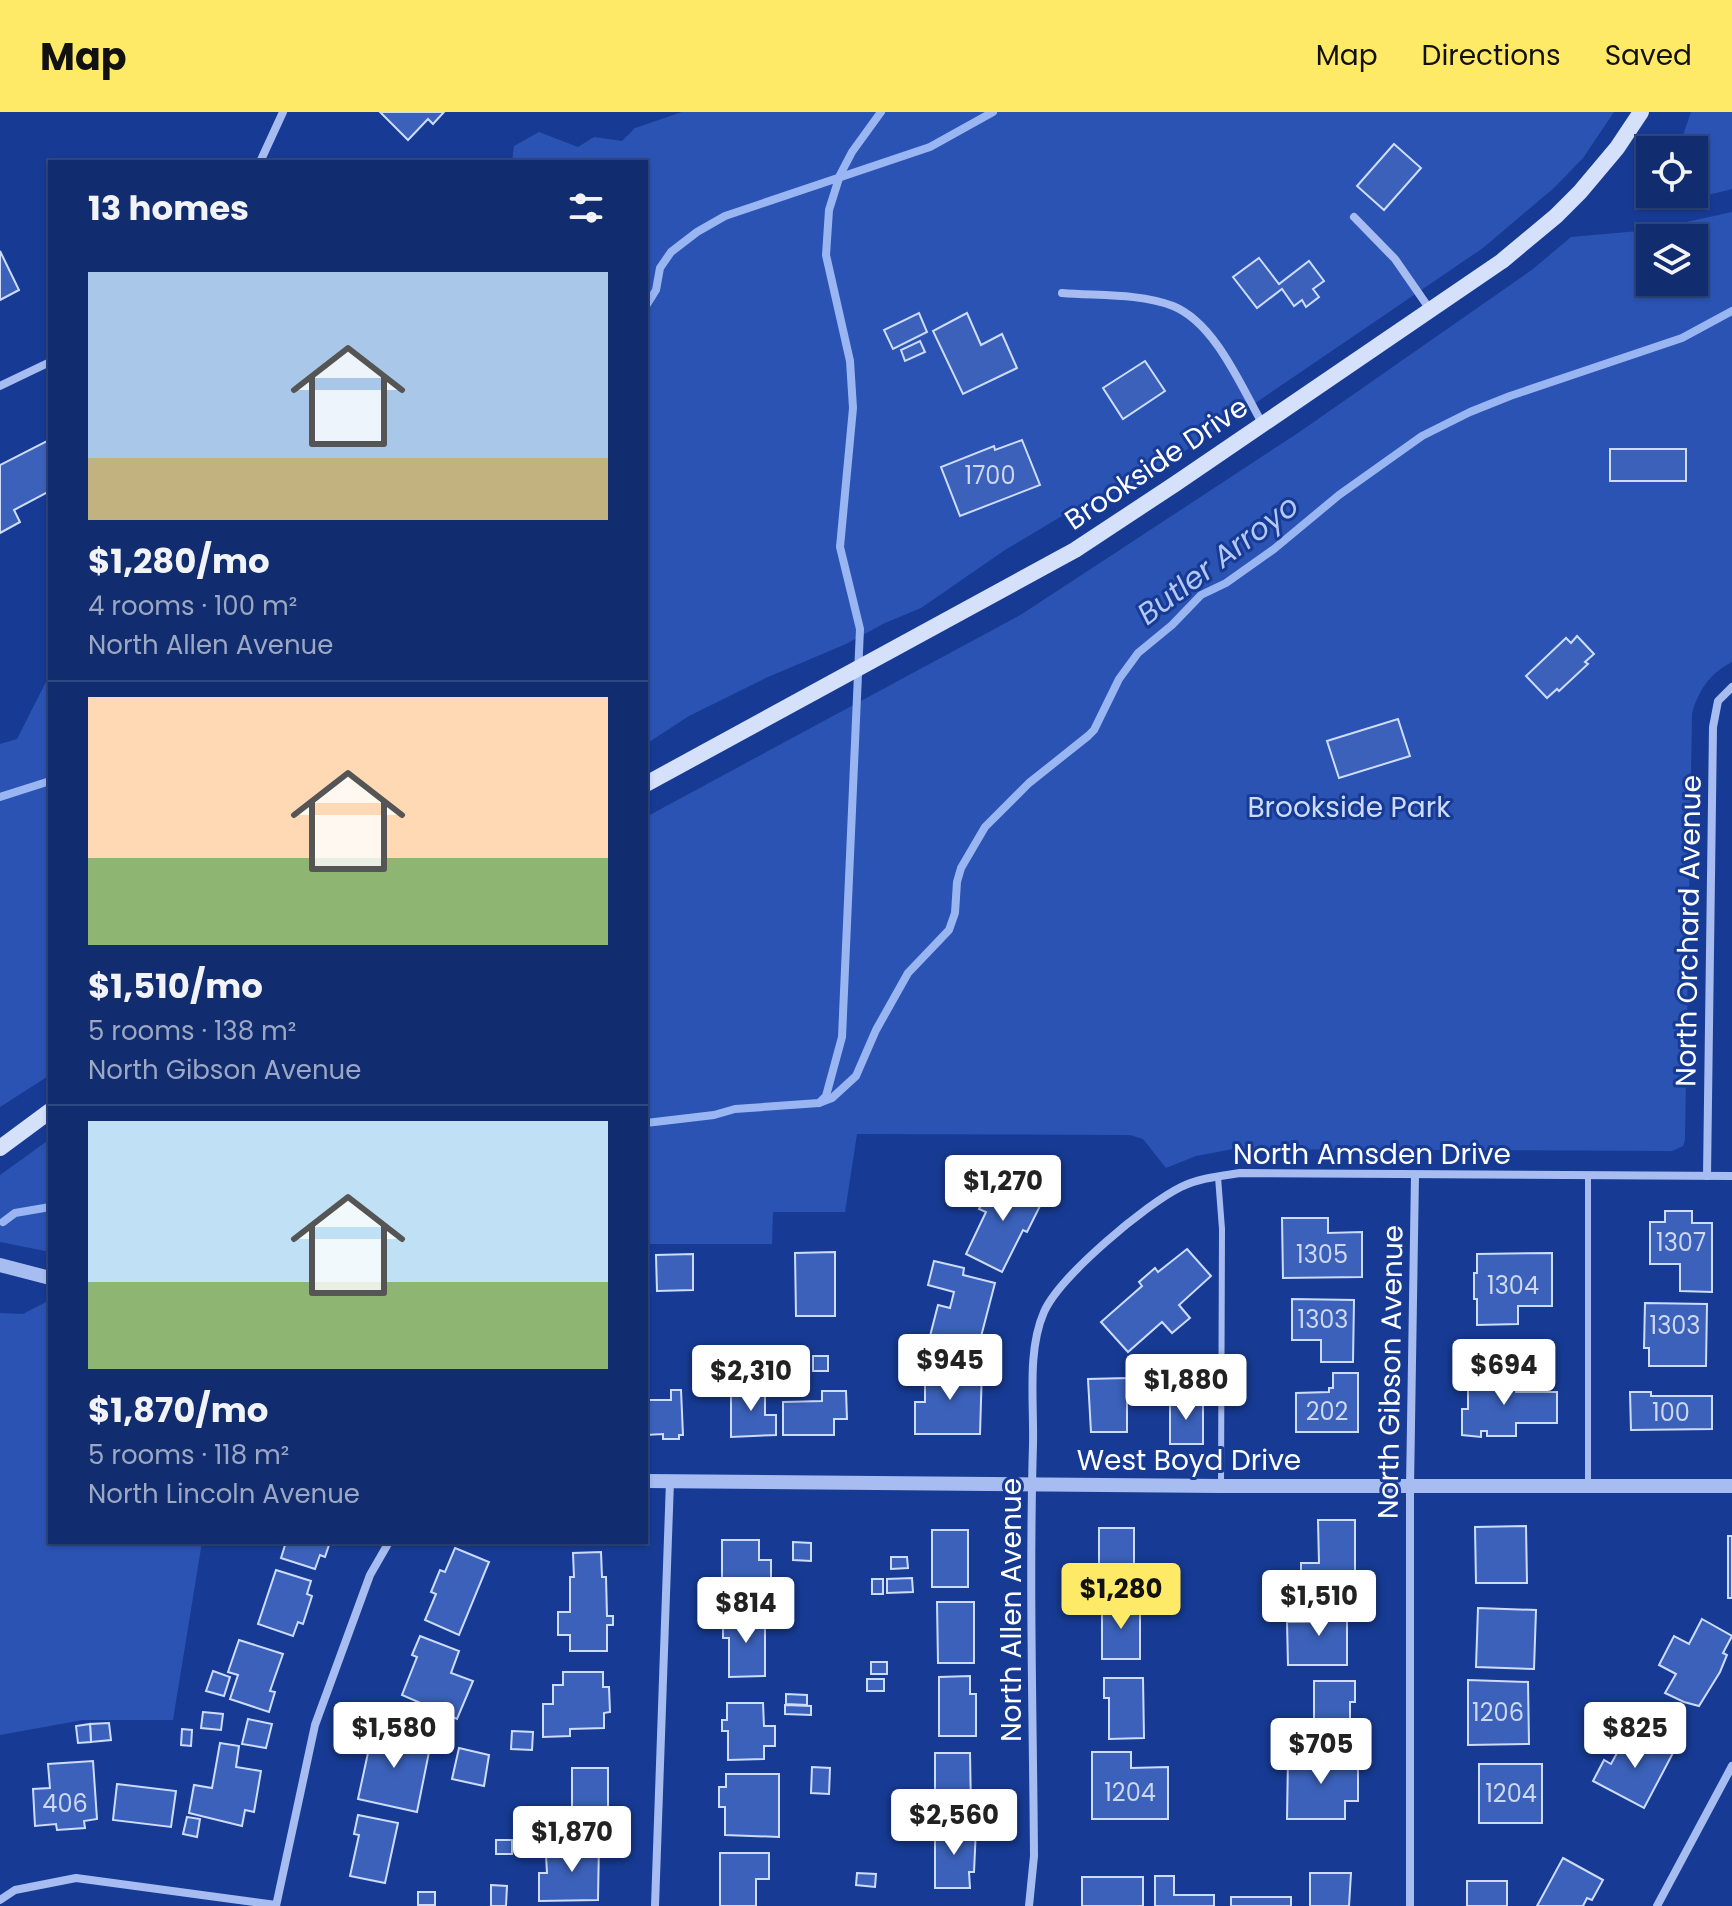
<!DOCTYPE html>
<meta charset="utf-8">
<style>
:root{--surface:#112c6f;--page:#1a3474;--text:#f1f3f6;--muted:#9ca7c3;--line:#304882;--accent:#ffea67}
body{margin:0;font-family:Poppins,sans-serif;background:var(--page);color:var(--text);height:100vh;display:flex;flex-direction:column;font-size:30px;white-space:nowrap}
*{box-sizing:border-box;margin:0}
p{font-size:26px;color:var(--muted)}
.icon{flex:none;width:44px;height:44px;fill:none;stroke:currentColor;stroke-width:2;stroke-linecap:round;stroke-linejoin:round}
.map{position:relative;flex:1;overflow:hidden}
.panel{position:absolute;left:48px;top:48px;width:600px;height:1384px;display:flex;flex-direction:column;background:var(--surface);border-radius:0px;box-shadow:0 2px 6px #0004,0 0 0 2px var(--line)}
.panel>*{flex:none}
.fabs{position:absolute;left:1636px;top:24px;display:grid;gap:16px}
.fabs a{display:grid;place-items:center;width:72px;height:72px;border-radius:0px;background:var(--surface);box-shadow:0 2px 6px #0004,0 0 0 2px var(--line);font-size:40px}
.price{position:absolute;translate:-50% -68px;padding:0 18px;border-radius:8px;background:#fff;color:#222;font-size:26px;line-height:52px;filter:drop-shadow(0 2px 4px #0008)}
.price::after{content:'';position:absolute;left:50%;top:48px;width:24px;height:18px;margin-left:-12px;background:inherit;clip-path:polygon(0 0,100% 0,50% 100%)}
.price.current{background:var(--accent);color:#111}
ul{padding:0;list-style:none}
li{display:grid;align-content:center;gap:16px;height:424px;padding:0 40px}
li+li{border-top:2px solid var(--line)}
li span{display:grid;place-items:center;height:248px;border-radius:0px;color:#555}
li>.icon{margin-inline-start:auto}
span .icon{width:144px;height:144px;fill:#fffc;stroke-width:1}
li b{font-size:34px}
h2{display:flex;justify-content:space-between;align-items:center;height:96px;padding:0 40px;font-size:34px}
header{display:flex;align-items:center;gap:48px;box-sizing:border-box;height:112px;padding:0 40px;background:var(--accent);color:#111}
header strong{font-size:38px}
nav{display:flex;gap:44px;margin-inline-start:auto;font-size:28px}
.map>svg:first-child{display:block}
.green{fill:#2a53b3;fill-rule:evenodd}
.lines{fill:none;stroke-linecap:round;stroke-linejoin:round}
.stream{stroke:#99b6f3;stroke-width:8}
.building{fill:#3b61ba;stroke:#cedcfc;stroke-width:2}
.service{stroke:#a7bdf1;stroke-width:6}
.minor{stroke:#a7bdf1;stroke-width:8}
.tertiary{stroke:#a7bdf1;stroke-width:14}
.secondary{stroke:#d5e0fb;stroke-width:16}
.labels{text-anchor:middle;stroke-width:6;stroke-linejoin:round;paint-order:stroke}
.number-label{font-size:24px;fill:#ced8ee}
.street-label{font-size:28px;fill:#fff;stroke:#173b94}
.park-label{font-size:28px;fill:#cedcfc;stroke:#173b94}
.water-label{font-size:30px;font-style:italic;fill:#b3c8f7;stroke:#173b94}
</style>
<header>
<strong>Map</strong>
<nav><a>Map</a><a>Directions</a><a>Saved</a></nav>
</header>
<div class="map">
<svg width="1732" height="1794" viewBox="0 0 1732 1794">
<rect width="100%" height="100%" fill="#173b94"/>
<g class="green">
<path d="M 682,0 L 1614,0 L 1583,46 L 1555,75 L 1483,136 L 1151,362 L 1097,389 L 1072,398 L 1005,438 L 921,496 L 885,511 L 846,532 L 768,565 L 689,604 L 646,632 L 646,50 L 512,50 L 514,34 L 539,20 L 578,35 L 594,25 L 622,29 L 635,16 Z"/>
<path d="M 1691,0 L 1732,0 L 1732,77 L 1649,98 L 1640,96 L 1651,82 L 1694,82 L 1694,38 L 1678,38 Z"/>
<path d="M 1732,100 L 1732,550 C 1710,561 1698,579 1692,602 L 1685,1028 L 1683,1034 L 1672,1039 L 1233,1037 L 1196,1044 L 1166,1056 L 1143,1027 L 1130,1023 L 857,1022 L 845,1100 L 773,1100 L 772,1132 L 646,1132 L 646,705 L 1022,502 L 1298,321 L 1533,157 L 1571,125 L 1650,118 ZM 1650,126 L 1694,126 L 1694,170 L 1650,170 Z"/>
<path d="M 50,562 L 50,963 L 0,995 L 0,632 L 17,627 Z"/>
<path d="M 50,1027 L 50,1140 L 0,1130 L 0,1063 Z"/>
<path d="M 46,1190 L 50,1191 L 50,1430 L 202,1430 L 173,1608 L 83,1608 L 0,1623 L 0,1201 L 23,1202 Z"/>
</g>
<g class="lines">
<g class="stream">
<path d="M 646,194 L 656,178 L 660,156 L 671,140 L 697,120 L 725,104 L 930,35 L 993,0"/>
<path d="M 0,685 L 50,669"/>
<path d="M 819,991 L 826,984 L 842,925 L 860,517 L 840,435 L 853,296 L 850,249 L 826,143 L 829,98 L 840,63 L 852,40 L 881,0"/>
<path d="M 646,1011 L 714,1003 L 735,997 L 819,991 L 832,986 L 856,964 L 876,918 L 908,861 L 949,818 L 955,801 L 957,770 L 961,756 L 985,715 L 1029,671 L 1088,624 L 1094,618 L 1119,567 L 1138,541 L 1172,513 L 1201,483 L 1226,471 L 1274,437 L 1339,383 L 1422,324 L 1470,300 L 1510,284 L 1682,226 L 1732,199"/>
<path d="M 3,1110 L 15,1101 L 50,1095"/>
</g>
</g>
<g class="building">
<path d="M 380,0 L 444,0 L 433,12 L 428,7 L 408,28 Z"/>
<path d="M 1394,32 L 1421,56 L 1384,98 L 1357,74 Z"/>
<path d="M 0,139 L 19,178 L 0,188 Z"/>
<path d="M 1259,146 L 1279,172 L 1309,149 L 1324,169 L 1313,177 L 1319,185 L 1306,195 L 1302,188 L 1294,194 L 1282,177 L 1257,196 L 1233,165 Z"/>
<path d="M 919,201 L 927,220 L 893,237 L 884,218 Z"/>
<path d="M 967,201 L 981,233 L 1002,222 L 1017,256 L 963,282 L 933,219 Z"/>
<path d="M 920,229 L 925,240 L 905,249 L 901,238 Z"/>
<path d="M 1145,249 L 1165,279 L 1123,307 L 1103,276 Z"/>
<path d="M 1022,328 L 1040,373 L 960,404 L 941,355 L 994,334 L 995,338 Z"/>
<path d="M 47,329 L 50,335 L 50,379 L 14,398 L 20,410 L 0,421 L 0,353 Z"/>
<rect x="1610" y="337" width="76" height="32"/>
<path d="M 1577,524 L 1594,542 L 1585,550 L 1588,552 L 1559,579 L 1557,577 L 1547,586 L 1526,564 L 1566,526 L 1571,531 Z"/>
<path d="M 1398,607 L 1410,644 L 1339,666 L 1327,629 Z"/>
<path d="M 995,1065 L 1043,1088 L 1027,1120 L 1023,1118 L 1002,1160 L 966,1142 L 986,1100 L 979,1097 Z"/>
<path d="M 1665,1099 L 1692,1099 L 1692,1111 L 1712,1111 L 1712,1180 L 1680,1179 L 1680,1152 L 1650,1152 L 1650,1110 L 1665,1110 Z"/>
<path d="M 1282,1106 L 1328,1106 L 1328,1121 L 1362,1120 L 1362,1165 L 1283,1166 Z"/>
<path d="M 1187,1137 L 1211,1164 L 1179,1193 L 1190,1206 L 1172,1221 L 1162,1210 L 1128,1240 L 1101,1210 L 1142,1174 L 1139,1170 L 1155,1156 L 1158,1160 Z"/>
<path d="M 835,1140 L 835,1204 L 796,1204 L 795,1141 Z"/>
<path d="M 1552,1141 L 1552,1194 L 1518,1194 L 1518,1212 L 1477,1213 L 1477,1187 L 1474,1187 L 1474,1161 L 1477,1161 L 1477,1142 Z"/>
<path d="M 693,1142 L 693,1178 L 657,1179 L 656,1143 Z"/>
<path d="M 934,1149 L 964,1156 L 963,1163 L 995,1171 L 978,1236 L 930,1224 L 938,1193 L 950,1196 L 954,1180 L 928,1173 Z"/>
<path d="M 1292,1187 L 1354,1188 L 1353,1250 L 1321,1250 L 1321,1228 L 1292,1228 Z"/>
<path d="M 1645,1191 L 1707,1192 L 1706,1254 L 1649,1254 L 1649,1236 L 1644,1236 Z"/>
<path d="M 717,1242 L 748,1243 L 748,1273 L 717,1272 Z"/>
<rect x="813" y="1244" width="15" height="15"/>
<path d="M 925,1256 L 982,1256 L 980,1322 L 915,1322 L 915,1290 L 925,1290 Z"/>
<path d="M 1333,1261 L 1358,1261 L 1358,1320 L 1296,1320 L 1296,1281 L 1329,1280 L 1329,1276 L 1333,1276 Z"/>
<path d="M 1468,1265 L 1516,1265 L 1516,1280 L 1557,1280 L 1557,1311 L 1516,1311 L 1516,1324 L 1487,1324 L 1487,1319 L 1481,1319 L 1481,1325 L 1462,1323 L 1462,1297 L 1468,1297 Z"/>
<path d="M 1127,1266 L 1127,1320 L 1091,1320 L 1088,1267 Z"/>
<path d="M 731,1275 L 765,1275 L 765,1303 L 776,1303 L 776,1323 L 731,1325 Z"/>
<path d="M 671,1278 L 681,1278 L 683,1323 L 679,1323 L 679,1327 L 663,1327 L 663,1322 L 646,1323 L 646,1288 L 671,1288 Z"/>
<path d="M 822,1279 L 846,1279 L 847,1307 L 834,1307 L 834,1323 L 783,1323 L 783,1290 L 822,1289 Z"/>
<path d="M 1630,1280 L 1651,1280 L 1651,1284 L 1712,1284 L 1712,1317 L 1631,1318 Z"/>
<rect x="1170" y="1289" width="33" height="43"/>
<path d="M 1318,1408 L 1355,1408 L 1355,1469 L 1301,1469 L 1301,1451 L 1319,1451 Z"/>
<path d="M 1526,1414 L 1527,1471 L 1476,1471 L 1475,1415 Z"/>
<rect x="1099" y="1416" width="35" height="60"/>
<rect x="932" y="1418" width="36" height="57"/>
<rect x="1728" y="1424" width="4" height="62"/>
<path d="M 722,1428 L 759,1428 L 759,1448 L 771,1448 L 771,1468 L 758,1468 L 759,1489 L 722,1489 Z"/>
<path d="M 286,1430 L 330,1430 L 325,1445 L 320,1443 L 315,1457 L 281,1446 Z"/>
<path d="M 793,1430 L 811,1431 L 811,1449 L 793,1448 Z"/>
<path d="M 455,1436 L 489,1450 L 459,1523 L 425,1508 L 436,1482 L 431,1480 L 440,1458 L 445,1460 Z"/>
<path d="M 601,1440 L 602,1465 L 606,1465 L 607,1504 L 613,1504 L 613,1513 L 607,1513 L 607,1539 L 570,1539 L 570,1523 L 558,1523 L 558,1500 L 570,1500 L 570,1465 L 574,1465 L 573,1441 Z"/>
<path d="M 891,1445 L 907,1445 L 908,1456 L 891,1457 Z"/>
<path d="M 276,1458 L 311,1469 L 307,1482 L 312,1484 L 303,1512 L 298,1510 L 293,1524 L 258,1512 Z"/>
<path d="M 912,1466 L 913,1480 L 887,1481 L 887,1467 Z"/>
<rect x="872" y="1467" width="11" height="15"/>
<path d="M 937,1490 L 974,1490 L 974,1551 L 938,1551 Z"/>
<rect x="1102" y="1491" width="38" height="56"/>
<path d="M 1310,1493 L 1347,1493 L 1347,1553 L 1288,1553 L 1287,1510 L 1311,1510 Z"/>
<path d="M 1478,1496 L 1536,1498 L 1534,1557 L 1476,1555 Z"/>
<path d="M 723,1504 L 765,1504 L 765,1564 L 729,1565 L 729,1526 L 723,1526 Z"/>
<path d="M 1702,1507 L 1732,1524 L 1723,1541 L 1727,1543 L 1720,1560 L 1699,1594 L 1684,1590 L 1665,1581 L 1676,1562 L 1659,1553 L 1674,1524 L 1689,1532 Z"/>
<path d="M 420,1524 L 459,1539 L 451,1561 L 473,1569 L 457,1607 L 402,1583 L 417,1545 L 412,1543 Z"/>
<path d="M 239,1528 L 283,1542 L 270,1579 L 275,1580 L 269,1600 L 230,1587 L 238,1563 L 228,1560 Z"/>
<rect x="871" y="1550" width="16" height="12"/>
<path d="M 213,1559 L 230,1565 L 224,1584 L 206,1579 Z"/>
<path d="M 563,1560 L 603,1560 L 603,1575 L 609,1575 L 610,1600 L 604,1601 L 604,1616 L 570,1617 L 570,1624 L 543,1625 L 543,1592 L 553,1592 L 553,1573 L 563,1573 Z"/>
<path d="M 970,1564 L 970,1582 L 976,1582 L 976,1624 L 939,1624 L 939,1565 Z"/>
<path d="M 1104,1566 L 1143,1566 L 1144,1626 L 1109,1627 L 1109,1586 L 1104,1586 Z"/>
<rect x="867" y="1567" width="17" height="12"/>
<path d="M 1468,1568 L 1528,1570 L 1529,1632 L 1468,1633 Z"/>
<path d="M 1314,1569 L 1355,1569 L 1355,1590 L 1350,1590 L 1350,1629 L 1314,1629 Z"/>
<path d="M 786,1582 L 807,1583 L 807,1593 L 786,1592 Z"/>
<path d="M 727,1591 L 763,1591 L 764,1614 L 775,1614 L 775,1634 L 764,1634 L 764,1647 L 728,1648 L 728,1619 L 722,1619 L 722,1608 L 727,1608 Z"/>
<path d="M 785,1593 L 811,1594 L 811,1603 L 785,1602 Z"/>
<path d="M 203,1600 L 223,1602 L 221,1618 L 201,1616 Z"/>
<path d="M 248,1607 L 272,1612 L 266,1636 L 242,1632 Z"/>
<path d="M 109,1611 L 111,1628 L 91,1630 L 90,1612 Z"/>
<path d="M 385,1611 L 415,1617 L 411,1636 L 429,1640 L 417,1700 L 358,1687 L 371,1627 L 381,1629 Z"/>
<path d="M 90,1612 L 91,1630 L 78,1631 L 76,1614 Z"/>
<path d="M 182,1617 L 192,1618 L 191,1634 L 181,1633 Z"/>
<path d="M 512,1619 L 533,1620 L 532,1638 L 511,1637 Z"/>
<path d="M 1638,1620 L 1674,1639 L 1644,1696 L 1593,1669 L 1604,1648 L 1611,1652 L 1623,1630 L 1630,1634 Z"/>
<path d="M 220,1631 L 239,1634 L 236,1655 L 261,1659 L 254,1700 L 245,1698 L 242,1714 L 189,1701 L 194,1673 L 212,1676 Z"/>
<path d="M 459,1636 L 489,1643 L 484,1674 L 452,1667 Z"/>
<path d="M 1092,1640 L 1131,1640 L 1131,1656 L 1168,1655 L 1168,1707 L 1092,1707 Z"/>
<path d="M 935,1641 L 970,1641 L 971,1698 L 935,1698 Z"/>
<path d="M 1294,1642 L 1358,1644 L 1358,1689 L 1345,1689 L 1345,1707 L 1287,1707 L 1288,1645 L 1294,1645 Z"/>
<path d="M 93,1649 L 97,1707 L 84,1709 L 85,1716 L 57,1718 L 56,1712 L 35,1714 L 33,1677 L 50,1676 L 48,1652 Z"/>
<rect x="1479" y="1652" width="63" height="59"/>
<path d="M 812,1655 L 830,1656 L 829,1682 L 811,1681 Z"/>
<path d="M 572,1656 L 608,1656 L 608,1700 L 602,1700 L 602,1717 L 572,1717 Z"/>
<path d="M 726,1662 L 779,1662 L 779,1725 L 725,1723 L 725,1695 L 719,1695 L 719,1675 L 726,1675 Z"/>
<path d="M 117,1672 L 176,1679 L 171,1715 L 113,1708 Z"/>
<path d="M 358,1703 L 398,1711 L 385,1771 L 350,1764 L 359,1723 L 354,1722 Z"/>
<path d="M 187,1705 L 200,1707 L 197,1725 L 183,1722 Z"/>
<path d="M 935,1716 L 976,1716 L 974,1760 L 969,1760 L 970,1776 L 935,1776 Z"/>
<rect x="496" y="1728" width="16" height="14"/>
<path d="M 599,1730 L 598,1788 L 539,1789 L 539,1761 L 547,1761 L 546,1743 L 562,1743 L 562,1731 Z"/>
<path d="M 720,1741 L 769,1741 L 769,1767 L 756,1767 L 756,1794 L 720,1794 Z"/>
<path d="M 1563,1746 L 1603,1768 L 1592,1788 L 1587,1786 L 1583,1794 L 1537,1794 Z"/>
<path d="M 857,1761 L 876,1762 L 875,1775 L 856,1773 Z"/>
<path d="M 1310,1761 L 1351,1761 L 1349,1794 L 1310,1794 Z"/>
<path d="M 1155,1764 L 1174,1764 L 1174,1783 L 1214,1783 L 1214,1794 L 1155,1794 Z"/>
<rect x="1082" y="1765" width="61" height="29"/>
<rect x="1467" y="1769" width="40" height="25"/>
<path d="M 491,1773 L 507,1774 L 506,1794 L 491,1794 Z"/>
<rect x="418" y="1780" width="17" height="13"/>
<rect x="1231" y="1785" width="60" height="9"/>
</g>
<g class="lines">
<g class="service">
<path d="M 1588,1064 L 1588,1372"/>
<path d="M 1218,1065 L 1222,1117 L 1221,1374"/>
</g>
<g class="minor">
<path d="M 260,50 L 283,0"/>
<path d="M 1354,105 L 1395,147 L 1431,199"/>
<path d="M 1062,181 C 1097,184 1139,181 1173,194 C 1215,211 1241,274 1262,311"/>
<path d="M 0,274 L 50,250"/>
<path d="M 1707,1064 L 1713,615 L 1718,589 L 1732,575"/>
<path d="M 0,1788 L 15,1778 L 76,1766 L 276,1793"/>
<path d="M 276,1794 L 315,1613 L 370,1463 L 389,1430"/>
<path d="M 655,1794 L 670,1369"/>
<path d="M 1029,1794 L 1034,1744 C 1033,1606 1029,1469 1033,1332 C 1034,1290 1027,1239 1044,1200 C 1060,1164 1146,1092 1181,1075 C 1199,1066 1220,1064 1240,1061 L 1732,1064"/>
<path d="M 1410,1794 L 1410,1375 L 1415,1063"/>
<path d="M 1657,1794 L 1732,1654"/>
</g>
<g class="tertiary">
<path d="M 0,1153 L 50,1166"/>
<path d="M 646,1369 L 1221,1374 L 1732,1374"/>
</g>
<g class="secondary">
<path d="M 646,672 L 1075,438 L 1175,372 L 1502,149 L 1556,104 L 1580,80 L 1617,36 L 1641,0"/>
<path d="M 0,1036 L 50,999"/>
</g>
</g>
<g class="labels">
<g class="number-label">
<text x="990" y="372">1700</text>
<text x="1681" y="1139">1307</text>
<text x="1322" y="1151">1305</text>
<text x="1513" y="1182">1304</text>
<text x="1323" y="1216">1303</text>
<text x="1675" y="1222">1303</text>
<text x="1327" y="1308">202</text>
<text x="1671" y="1309">100</text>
<text x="1498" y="1609">1206</text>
<text x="1130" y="1689">1204</text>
<text x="1511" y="1690">1204</text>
<text x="65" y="1700">406</text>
</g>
<g class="street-label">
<text transform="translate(1156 351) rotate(-34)" y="10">Brookside Drive</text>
<text transform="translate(1688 819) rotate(-89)" y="10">North Orchard Avenue</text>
<text x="1372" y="1052">North Amsden Drive</text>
<text transform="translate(1390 1260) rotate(-89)" y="10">North Gibson Avenue</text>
<text x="1189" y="1358">West Boyd Drive</text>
<text transform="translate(1011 1498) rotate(-90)" y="10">North Allen Avenue</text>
</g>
<g class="park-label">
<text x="1349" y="705">Brookside Park</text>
</g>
<g class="water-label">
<text transform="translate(1218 448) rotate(-37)" y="10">Butler Arroyo</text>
</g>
</g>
</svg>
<div class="fabs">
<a><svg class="icon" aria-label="locate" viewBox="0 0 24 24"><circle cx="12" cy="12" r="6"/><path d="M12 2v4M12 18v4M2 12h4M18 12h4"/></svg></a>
<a><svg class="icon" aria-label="layers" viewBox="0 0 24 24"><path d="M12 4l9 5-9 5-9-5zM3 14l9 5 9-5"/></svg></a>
</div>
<b class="price" style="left:1003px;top:1111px">$1,270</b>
<b class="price" style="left:950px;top:1290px">$945</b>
<b class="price" style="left:1504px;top:1295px">$694</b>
<b class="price" style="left:751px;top:1301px">$2,310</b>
<b class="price" style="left:1186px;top:1310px">$1,880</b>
<b class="price current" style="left:1121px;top:1519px">$1,280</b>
<b class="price" style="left:1319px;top:1526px">$1,510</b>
<b class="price" style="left:746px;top:1533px">$814</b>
<b class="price" style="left:394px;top:1658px">$1,580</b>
<b class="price" style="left:1635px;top:1658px">$825</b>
<b class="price" style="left:1321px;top:1674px">$705</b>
<b class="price" style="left:954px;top:1745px">$2,560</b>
<b class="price" style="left:572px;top:1762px">$1,870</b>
<section class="panel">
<h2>13 homes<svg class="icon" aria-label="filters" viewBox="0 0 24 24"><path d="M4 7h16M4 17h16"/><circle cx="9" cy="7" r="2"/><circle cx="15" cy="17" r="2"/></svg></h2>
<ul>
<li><span style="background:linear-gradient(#a9c7e8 75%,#c2b280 0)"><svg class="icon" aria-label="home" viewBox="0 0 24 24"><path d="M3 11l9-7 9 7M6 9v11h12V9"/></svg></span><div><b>$1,280/mo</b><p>4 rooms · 100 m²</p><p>North Allen Avenue</p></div></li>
<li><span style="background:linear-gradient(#ffd9b3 65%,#8fb573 0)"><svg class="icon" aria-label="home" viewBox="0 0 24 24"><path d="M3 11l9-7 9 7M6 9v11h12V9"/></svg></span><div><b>$1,510/mo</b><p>5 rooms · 138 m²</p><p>North Gibson Avenue</p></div></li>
<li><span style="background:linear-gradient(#bfe0f5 65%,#8fb573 0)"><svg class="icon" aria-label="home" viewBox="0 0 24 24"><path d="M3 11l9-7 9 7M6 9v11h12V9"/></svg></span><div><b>$1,870/mo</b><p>5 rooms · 118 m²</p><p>North Lincoln Avenue</p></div></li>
</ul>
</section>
</div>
